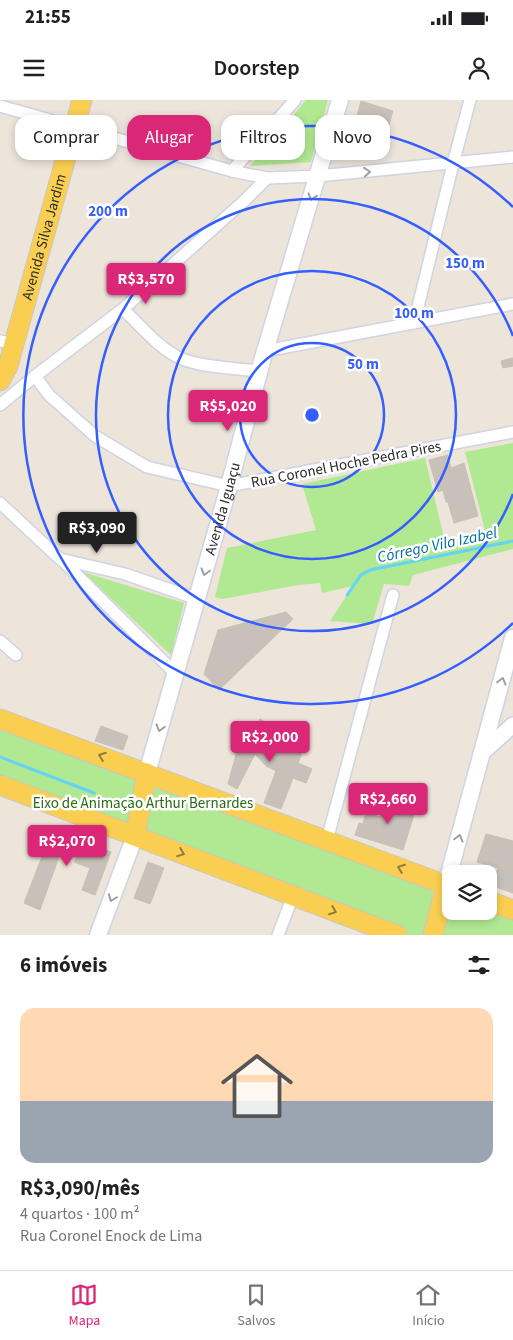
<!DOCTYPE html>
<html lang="pt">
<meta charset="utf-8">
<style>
:root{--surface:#fff;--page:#f6f6f6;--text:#202124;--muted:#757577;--line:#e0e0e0;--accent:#db2777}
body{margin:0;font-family:"Source Sans 3",sans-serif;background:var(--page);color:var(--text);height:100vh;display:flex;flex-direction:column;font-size:19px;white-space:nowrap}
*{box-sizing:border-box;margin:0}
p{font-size:16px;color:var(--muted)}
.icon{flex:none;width:28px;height:28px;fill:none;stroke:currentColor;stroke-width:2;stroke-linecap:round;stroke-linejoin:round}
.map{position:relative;height:835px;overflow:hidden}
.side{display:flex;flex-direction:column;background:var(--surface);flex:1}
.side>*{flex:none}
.banner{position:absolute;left:15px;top:15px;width:484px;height:45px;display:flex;gap:10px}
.buttons{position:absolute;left:442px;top:765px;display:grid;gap:10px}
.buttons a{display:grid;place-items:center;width:55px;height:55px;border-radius:10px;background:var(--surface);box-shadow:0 2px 8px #0003;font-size:25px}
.price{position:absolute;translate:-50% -42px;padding:0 11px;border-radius:5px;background:var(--accent);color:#fff;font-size:16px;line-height:32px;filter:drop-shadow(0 1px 2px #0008)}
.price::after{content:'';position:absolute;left:50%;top:30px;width:15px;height:11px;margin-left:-8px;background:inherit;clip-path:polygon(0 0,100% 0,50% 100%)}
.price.selected{background:#222;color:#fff}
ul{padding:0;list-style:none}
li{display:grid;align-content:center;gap:10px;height:265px;padding:0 20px}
li span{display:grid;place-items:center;height:155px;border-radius:15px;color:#555}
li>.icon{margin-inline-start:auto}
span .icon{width:90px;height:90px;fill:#fffc;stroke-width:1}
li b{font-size:21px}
h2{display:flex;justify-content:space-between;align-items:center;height:60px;padding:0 20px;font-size:21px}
.pill{padding:0 18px;border-radius:15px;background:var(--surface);box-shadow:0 2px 8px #0003;font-size:18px;line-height:45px}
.pill.selected{background:var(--accent);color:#fff}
.status{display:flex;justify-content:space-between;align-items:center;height:35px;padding:0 25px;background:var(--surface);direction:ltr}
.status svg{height:14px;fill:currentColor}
header{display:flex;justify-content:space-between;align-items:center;height:65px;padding:0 20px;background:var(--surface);font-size:22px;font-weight:600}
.tabs{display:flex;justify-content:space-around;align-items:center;height:70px;border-top:1px solid var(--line);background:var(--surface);font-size:14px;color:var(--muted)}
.tabs a{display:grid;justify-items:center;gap:2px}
.tabs .selected{color:var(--accent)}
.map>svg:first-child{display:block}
.green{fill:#b1e892}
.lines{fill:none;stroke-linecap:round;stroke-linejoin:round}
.stream{stroke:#64d3f7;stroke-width:3}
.building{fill:#c8c1ba;stroke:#c8c0b3}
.minor-casing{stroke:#cfd3e3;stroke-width:14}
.tertiary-casing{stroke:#cfd3e3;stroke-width:18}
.secondary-casing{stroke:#cfd3e3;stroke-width:19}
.primary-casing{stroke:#c7c7c7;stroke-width:21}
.minor{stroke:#fff;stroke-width:11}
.tertiary{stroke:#fff;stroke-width:15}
.secondary{stroke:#fff;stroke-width:16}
.primary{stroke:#facf51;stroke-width:19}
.oneway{stroke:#9f9f9f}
.oneway2{stroke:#927c3d}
.ring{fill:none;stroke:#345eff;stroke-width:2.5}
.labels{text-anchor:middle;stroke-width:5;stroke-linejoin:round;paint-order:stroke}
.street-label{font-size:15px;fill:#292929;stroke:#fff}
.park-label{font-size:15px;fill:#286b14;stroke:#fff}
.water-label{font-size:16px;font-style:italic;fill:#046fa2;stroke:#fff}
.centre{fill:#345eff;stroke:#fff;stroke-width:2.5}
.ring-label{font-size:15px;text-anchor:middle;font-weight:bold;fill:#345eff;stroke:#fff;stroke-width:5;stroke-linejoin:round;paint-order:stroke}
</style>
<div class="status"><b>21:55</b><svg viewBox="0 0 49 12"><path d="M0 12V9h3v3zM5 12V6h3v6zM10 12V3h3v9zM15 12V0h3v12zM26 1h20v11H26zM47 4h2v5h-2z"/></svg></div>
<header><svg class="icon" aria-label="menu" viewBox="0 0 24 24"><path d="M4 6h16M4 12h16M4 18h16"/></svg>Doorstep<svg class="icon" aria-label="person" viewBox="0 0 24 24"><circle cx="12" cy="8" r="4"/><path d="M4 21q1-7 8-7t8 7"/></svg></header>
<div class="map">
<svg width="513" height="835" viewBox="0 0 513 835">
<rect width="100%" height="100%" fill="#ede4da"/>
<g class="green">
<path d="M 306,0 L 328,0 L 311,62 L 250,66 Z"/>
<path d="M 513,343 L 513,449 L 413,475 L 409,486 L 384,484 L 372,524 L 330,521 L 353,486 L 322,493 L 320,483 L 298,485 L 223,499 L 215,497 L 227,448 L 316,430 L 302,384 L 425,358 L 445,442 L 486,434 L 465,352 Z"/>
<path d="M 83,472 L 184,503 L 171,555 Z"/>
<path d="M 0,621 L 451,792 L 451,811 L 489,811 L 489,806 L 513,815 L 513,835 L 409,835 L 382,826 L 0,678 Z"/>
</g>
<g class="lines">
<g class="stream">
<path d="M 347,495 L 361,475 L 370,470 L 513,441"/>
<path d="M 0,657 L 94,693"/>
</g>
</g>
<g class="building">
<path d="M 361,1 L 393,11 L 389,25 L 357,16 Z"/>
<path d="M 513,258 L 513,266 L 503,268 L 501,261 Z"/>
<path d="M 448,355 L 451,368 L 464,363 L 478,416 L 454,423 L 448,402 L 446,402 L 443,390 L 438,392 L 429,360 Z"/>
<path d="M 286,512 L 293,519 L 219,590 L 204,574 L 218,530 Z"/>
<path d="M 260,619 L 269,625 L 262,637 L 304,648 L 298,663 L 312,669 L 306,683 L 293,678 L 281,709 L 264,703 L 276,671 L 266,666 L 255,654 L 237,689 L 228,684 L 237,651 L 247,633 L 251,635 Z"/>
<path d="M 101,626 L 128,636 L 123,650 L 95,641 Z"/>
<path d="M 385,699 L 416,708 L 403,750 L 355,735 L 359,723 L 363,724 L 366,713 L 380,717 Z"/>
<path d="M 486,734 L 513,741 L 513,793 L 490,785 L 498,768 L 477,762 Z"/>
<path d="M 50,736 L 65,741 L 67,736 L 111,752 L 95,795 L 82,790 L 90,768 L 74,762 L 77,757 L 61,751 L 40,810 L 24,803 Z"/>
<path d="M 148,762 L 164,768 L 150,804 L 134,798 Z"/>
</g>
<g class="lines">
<g class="minor-casing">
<g id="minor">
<path d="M 0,6 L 232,71 L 267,78 L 318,76 L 513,57"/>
<path d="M 232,71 L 295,0"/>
<path d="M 123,209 C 141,226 159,249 182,259 C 201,267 239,269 260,271"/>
<path d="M 414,223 L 453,64 L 470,0"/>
<path d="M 0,241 L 14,244"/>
<path d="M 265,251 L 513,204"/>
<path d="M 35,276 L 49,295 L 95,336 L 147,367 L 229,386 L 513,332"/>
<path d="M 0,305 L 35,276 L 123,209 L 244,101 L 267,78"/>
<path d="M 0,403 L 60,459 L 125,474 L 197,499"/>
<path d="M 62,460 L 176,574"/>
<path d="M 0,541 L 16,555"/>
<path d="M 327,740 L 393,495"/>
<path d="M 278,835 L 293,796"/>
</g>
</g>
<g class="tertiary-casing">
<path id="tertiary" d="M 482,653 L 513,625"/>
</g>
<g class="secondary-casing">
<g id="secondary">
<path id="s1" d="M 147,673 L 229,386 L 262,261 L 340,0"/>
<path d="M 446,785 L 513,538"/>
<path d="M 98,835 L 135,736"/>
</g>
</g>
<g class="primary-casing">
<g id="primary">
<path id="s2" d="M 0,281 L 8,266 L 14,244 L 82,0"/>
<path d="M 0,619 L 451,787"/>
<path d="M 0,685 L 397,835"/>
<path d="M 135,736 L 147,673"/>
<path d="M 489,801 L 513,810"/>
<path d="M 433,835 L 446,785"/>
</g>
</g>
<use href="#minor" class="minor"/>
<use href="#tertiary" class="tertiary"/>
<use href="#secondary" class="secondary"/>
<use href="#primary" class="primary"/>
</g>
<defs><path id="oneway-chevron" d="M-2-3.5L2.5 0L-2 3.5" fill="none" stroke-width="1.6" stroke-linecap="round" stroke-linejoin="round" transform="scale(1.25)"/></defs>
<g class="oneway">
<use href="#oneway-chevron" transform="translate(367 72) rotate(-5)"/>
<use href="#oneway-chevron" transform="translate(312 97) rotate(107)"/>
<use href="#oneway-chevron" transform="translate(205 472) rotate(106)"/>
<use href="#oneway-chevron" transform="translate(502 581) rotate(-75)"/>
<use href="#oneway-chevron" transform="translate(160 628) rotate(106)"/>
<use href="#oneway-chevron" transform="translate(459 738) rotate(-75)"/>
<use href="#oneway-chevron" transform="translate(112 798) rotate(111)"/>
</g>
<g class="oneway2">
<use href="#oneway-chevron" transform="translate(102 656) rotate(-160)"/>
<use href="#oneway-chevron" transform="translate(181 753) rotate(21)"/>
<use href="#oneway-chevron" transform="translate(401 768) rotate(-159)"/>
<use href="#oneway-chevron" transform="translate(333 811) rotate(21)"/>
</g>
<g class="ring">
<circle cx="312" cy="315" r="72"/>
<circle cx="312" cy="315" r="144"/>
<path d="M513 394A216 216 0 1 1 513 236"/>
<path d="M513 523A289 289 0 1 1 513 107"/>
</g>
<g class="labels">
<g class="street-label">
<text dy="5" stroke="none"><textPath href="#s2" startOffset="151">Avenida Silva Jardim</textPath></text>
<text transform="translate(346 364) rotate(-11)" y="5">Rua Coronel Hoche Pedra Pires</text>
<text dy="5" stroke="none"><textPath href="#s1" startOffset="275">Avenida Iguaçu</textPath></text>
</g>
<g class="park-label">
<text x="143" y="708">Eixo de Animação Arthur Bernardes</text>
</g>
<g class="water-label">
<text transform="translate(437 444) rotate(-12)" y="6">Córrego Vila Izabel</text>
</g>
</g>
<circle cx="312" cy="315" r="8" class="centre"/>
<g class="ring-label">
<text x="108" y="116">200 m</text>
<text x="465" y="168">150 m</text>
<text x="414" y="218">100 m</text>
<text x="363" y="269">50 m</text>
</g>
</svg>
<div class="buttons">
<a><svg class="icon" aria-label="layers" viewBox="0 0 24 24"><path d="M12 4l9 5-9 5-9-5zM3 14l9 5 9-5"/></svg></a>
</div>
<b class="price" style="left:146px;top:205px">R$3,570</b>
<b class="price" style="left:228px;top:332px">R$5,020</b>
<b class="price selected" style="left:97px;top:454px">R$3,090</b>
<b class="price" style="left:270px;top:663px">R$2,000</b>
<b class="price" style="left:388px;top:725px">R$2,660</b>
<b class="price" style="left:67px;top:767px">R$2,070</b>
<div class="banner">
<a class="pill">Comprar</a>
<a class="pill selected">Alugar</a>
<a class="pill">Filtros</a>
<a class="pill">Novo</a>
</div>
</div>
<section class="side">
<h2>6 imóveis<svg class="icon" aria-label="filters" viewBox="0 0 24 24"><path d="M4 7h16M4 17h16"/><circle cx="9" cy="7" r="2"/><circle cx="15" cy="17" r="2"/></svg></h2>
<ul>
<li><span style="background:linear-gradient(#ffd9b3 60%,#9aa5b1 0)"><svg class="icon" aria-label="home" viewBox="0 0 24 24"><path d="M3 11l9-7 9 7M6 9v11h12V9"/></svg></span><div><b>R$3,090/mês</b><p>4 quartos · 100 m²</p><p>Rua Coronel Enock de Lima</p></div></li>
</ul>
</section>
<nav class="tabs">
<a class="selected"><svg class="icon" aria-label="map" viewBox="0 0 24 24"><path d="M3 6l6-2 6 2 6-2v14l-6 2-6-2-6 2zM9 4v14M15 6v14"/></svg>Mapa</a>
<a><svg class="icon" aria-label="saved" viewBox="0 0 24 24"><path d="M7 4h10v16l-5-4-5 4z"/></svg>Salvos</a>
<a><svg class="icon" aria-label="home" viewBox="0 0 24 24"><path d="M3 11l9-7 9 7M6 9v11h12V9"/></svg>Início</a>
</nav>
